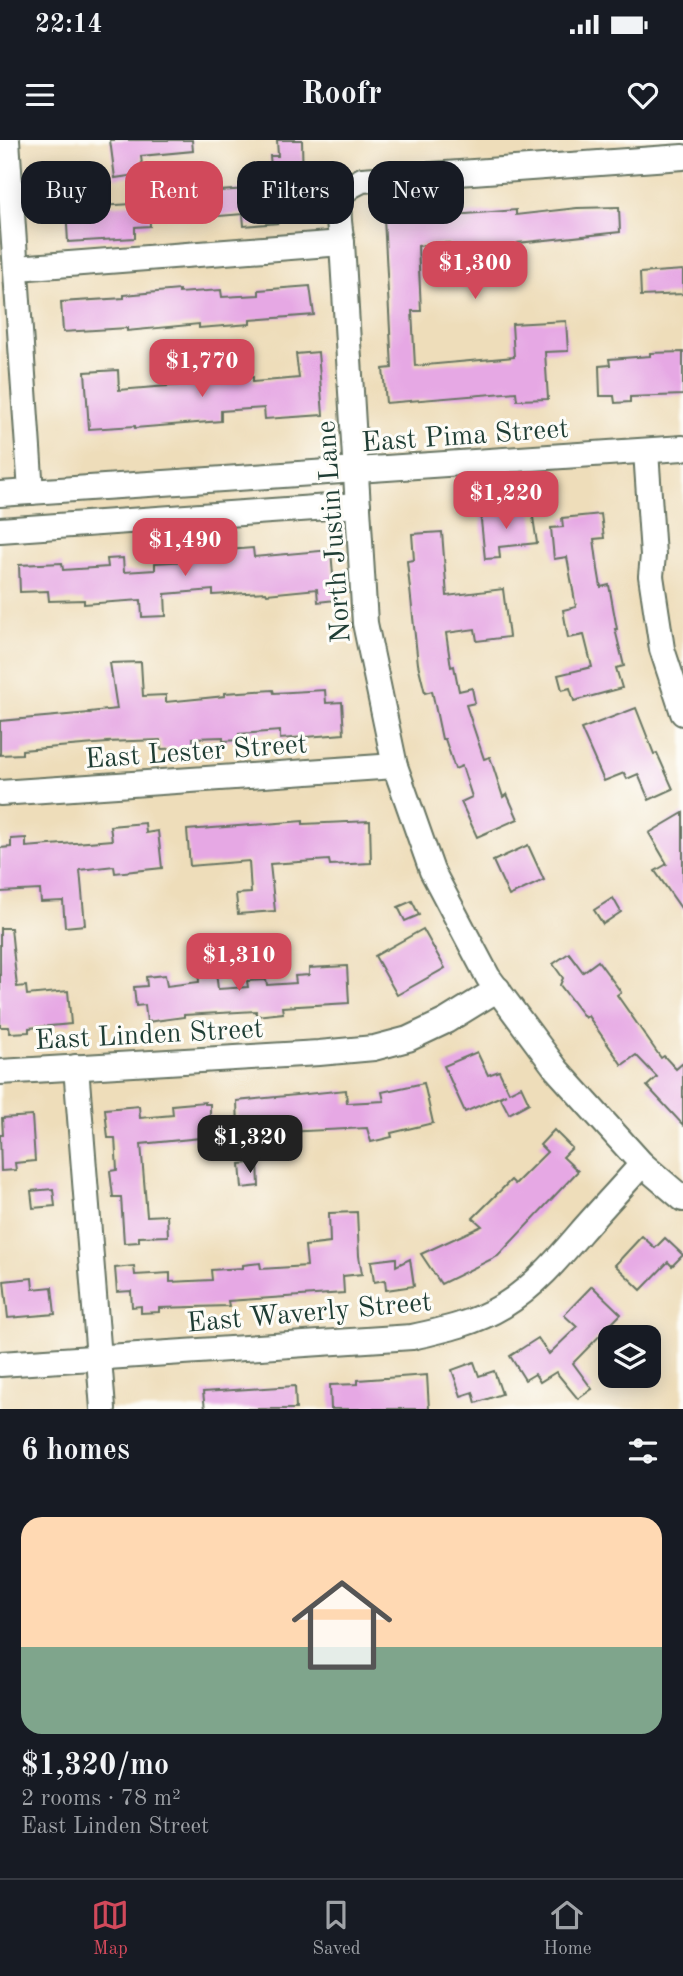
<!DOCTYPE html>
<meta charset="utf-8">
<style>
:root{--surface:#171b24;--page:#20242c;--text:#f1f3f6;--muted:#9ea1a6;--line:#363941;--accent:#d1495b}
body{margin:0;font-family:"Old Standard TT",serif;background:var(--page);color:var(--text);height:100vh;display:flex;flex-direction:column;font-size:26px;white-space:nowrap}
*{box-sizing:border-box;margin:0}
p{font-size:23px;color:var(--muted)}
.icon{flex:none;width:38px;height:38px;fill:none;stroke:currentColor;stroke-width:2;stroke-linecap:round;stroke-linejoin:round}
.map{position:relative;height:1269px;overflow:hidden}
.drawer{display:flex;flex-direction:column;background:var(--surface);flex:1}
.drawer>*{flex:none}
.hud{position:absolute;left:21px;top:21px;width:642px;height:63px;display:flex;gap:14px}
.controls{position:absolute;left:598px;top:1185px;display:grid;gap:14px}
.controls a{display:grid;place-items:center;width:63px;height:63px;border-radius:14px;background:var(--surface);box-shadow:0 4px 18px #0003;font-size:35px}
.price{position:absolute;translate:-50% -60px;padding:0 16px;border-radius:14px;background:var(--accent);color:#fff;font-size:23px;line-height:46px;filter:drop-shadow(0 2px 4px #0008)}
.price::after{content:'';position:absolute;left:50%;top:42px;width:21px;height:16px;margin-left:-10px;background:inherit;clip-path:polygon(0 0,100% 0,50% 100%)}
.price.on{background:#222;color:#fff}
ul{padding:0;list-style:none}
li{display:grid;align-content:center;gap:14px;height:371px;padding:0 21px}
li+li{border-top:2px solid var(--line)}
li span{display:grid;place-items:center;height:217px;border-radius:21px;color:#555}
li>.icon{margin-inline-start:auto}
span .icon{width:126px;height:126px;fill:#fffc;stroke-width:1}
li b{font-size:30px}
h2{display:flex;justify-content:space-between;align-items:center;height:84px;padding:0 21px;font-size:30px}
.chip{padding:0 24px;border-radius:21px;background:var(--surface);box-shadow:0 4px 18px #0003;font-size:24px;line-height:63px}
.chip.on{background:var(--accent);color:#fff}
.status{display:flex;justify-content:space-between;align-items:center;height:49px;padding:0 35px;background:var(--surface);direction:ltr}
.status svg{height:19px;fill:currentColor}
header{display:flex;justify-content:space-between;align-items:center;height:91px;padding:0 21px;background:var(--surface);font-size:32px;font-weight:800}
.tab-bar{display:flex;justify-content:space-around;align-items:center;height:98px;border-top:2px solid var(--line);background:var(--surface);font-size:19px;color:var(--muted)}
.tab-bar a{display:grid;justify-items:center;gap:4px}
.tab-bar .on{color:var(--accent)}
.map>svg:first-child{display:block}
.building{fill:#e6a8e4}
.lines{fill:none;stroke-linecap:round;stroke-linejoin:round}
.minor-casing{stroke:#677563;stroke-width:28}
.minor{stroke:#fff;stroke-width:24}
.labels{text-anchor:middle;stroke-width:6;stroke-linejoin:round;paint-order:stroke}
.street-label{font-size:28px;fill:#1f3d34;stroke:#fdfcf7}
</style>
<div class="status"><b>22:14</b><svg viewBox="0 0 49 12"><path d="M0 12V9h3v3zM5 12V6h3v6zM10 12V3h3v9zM15 12V0h3v12zM26 1h20v11H26zM47 4h2v5h-2z"/></svg></div>
<header><svg class="icon" aria-label="menu" viewBox="0 0 24 24"><path d="M4 6h16M4 12h16M4 18h16"/></svg>Roofr<svg class="icon" aria-label="heart" viewBox="0 0 24 24"><path d="M12 20l-8-8c-3-5 5-10 8-4 3-6 11-1 8 4z"/></svg></header>
<div class="map">
<svg width="683" height="1269" viewBox="0 0 683 1269">
<rect width="100%" height="100%" fill="#fdfcf7"/>
<filter id="ink" filterUnits="userSpaceOnUse"><feTurbulence type="fractalNoise" baseFrequency=".0143" numOctaves="2"/><feDisplacementMap in="SourceGraphic" scale="14" xChannelSelector="R" yChannelSelector="G"/><feConvolveMatrix kernelMatrix="1 2 1 2 8 2 1 2 1" color-interpolation-filters="sRGB"/></filter>
<filter id="wash" filterUnits="userSpaceOnUse"><feTurbulence type="fractalNoise" baseFrequency=".00686" numOctaves="4" result="noise"/><feDisplacementMap in="SourceGraphic" scale="28" xChannelSelector="R" yChannelSelector="G"/><feGaussianBlur stdDeviation="1.57" result="paint"/><feColorMatrix in="noise" values="0 0 0 0 0 0 0 0 0 0 0 0 0 0 0 0 0 1.4 0 .05"/><feComposite in="paint" operator="in"/></filter>
<g filter="url(#wash)">
<rect width="100%" height="100%" fill="#eeddba"/>
<g id="blocks">
<g class="building">
<path d="M 110,0 L 192,0 L 193,11 L 141,16 L 143,34 L 115,38 Z"/>
<path d="M 277,0 L 302,0 L 303,45 L 307,45 L 308,67 L 277,69 L 278,83 L 244,86 L 243,74 L 195,78 L 193,53 L 273,47 L 270,16 L 278,16 Z"/>
<path d="M 149,63 L 150,86 L 135,87 L 135,98 L 68,102 L 66,68 Z"/>
<path d="M 619,67 L 620,92 L 518,103 L 519,109 L 476,112 L 477,115 L 451,118 L 449,103 L 418,106 L 421,171 L 412,171 L 415,226 L 514,217 L 512,184 L 566,181 L 568,211 L 545,212 L 548,259 L 517,260 L 516,252 L 386,263 L 383,229 L 392,228 L 384,78 L 416,76 L 416,78 L 516,70 L 516,75 L 577,68 Z"/>
<path d="M 683,130 L 683,154 L 641,156 L 640,133 Z"/>
<path d="M 310,146 L 314,175 L 250,180 L 250,184 L 199,188 L 199,184 L 127,191 L 127,188 L 63,192 L 61,162 L 124,158 L 124,155 L 179,150 L 179,153 L 221,150 L 222,157 L 259,155 L 259,150 Z"/>
<path d="M 318,212 L 323,275 L 265,279 L 264,268 L 221,271 L 221,281 L 135,288 L 135,286 L 89,289 L 85,232 L 118,230 L 119,250 L 192,244 L 192,241 L 253,237 L 253,242 L 299,238 L 296,214 Z"/>
<path d="M 683,212 L 683,255 L 630,257 L 630,262 L 615,263 L 614,256 L 600,256 L 599,226 L 610,225 L 609,219 L 650,216 L 650,213 Z"/>
<path d="M 496,369 L 496,374 L 532,371 L 537,403 L 499,407 L 500,418 L 485,419 L 480,371 Z"/>
<path d="M 601,374 L 604,398 L 594,399 L 598,429 L 601,447 L 609,445 L 617,489 L 615,489 L 624,526 L 616,528 L 622,548 L 574,561 L 570,548 L 562,550 L 558,535 L 592,527 L 584,495 L 568,498 L 563,470 L 576,467 L 567,417 L 554,419 L 551,388 L 563,387 L 562,378 Z"/>
<path d="M 442,392 L 447,456 L 503,449 L 509,497 L 477,501 L 475,489 L 446,493 L 451,527 L 454,526 L 459,551 L 472,548 L 475,563 L 466,565 L 484,619 L 490,617 L 503,657 L 507,654 L 518,679 L 477,697 L 461,662 L 472,657 L 462,626 L 455,629 L 445,599 L 442,599 L 432,551 L 425,553 L 418,524 L 407,421 L 414,420 L 412,394 Z"/>
<path d="M 253,408 L 254,417 L 331,410 L 335,460 L 318,462 L 317,449 L 267,454 L 266,452 L 213,455 L 213,450 L 165,454 L 166,476 L 142,477 L 141,460 L 84,464 L 84,460 L 49,461 L 48,451 L 20,452 L 19,425 L 62,423 L 63,430 L 108,427 L 107,419 L 123,418 L 124,432 L 155,430 L 155,423 L 187,421 L 187,413 Z"/>
<path d="M 141,522 L 143,556 L 166,555 L 166,562 L 225,556 L 225,553 L 273,550 L 274,553 L 325,550 L 326,563 L 342,562 L 344,594 L 280,599 L 280,591 L 239,594 L 240,600 L 223,601 L 223,597 L 193,598 L 194,608 L 161,609 L 160,600 L 107,602 L 108,603 L 22,610 L 22,614 L 0,615 L 0,581 L 90,573 L 89,572 L 117,569 L 110,523 Z"/>
<path d="M 636,568 L 654,614 L 657,613 L 673,649 L 649,660 L 638,634 L 627,639 L 624,633 L 604,641 L 581,589 Z"/>
<path d="M 683,673 L 683,771 L 655,731 L 667,724 L 649,693 Z"/>
<path d="M 303,681 L 303,684 L 370,681 L 371,723 L 330,725 L 329,720 L 270,724 L 275,771 L 238,774 L 236,754 L 251,753 L 249,721 L 190,726 L 187,690 Z"/>
<path d="M 145,683 L 146,693 L 158,691 L 162,728 L 115,733 L 114,726 L 80,730 L 85,785 L 65,787 L 63,761 L 41,762 L 40,750 L 0,752 L 0,708 L 11,707 L 11,699 L 26,698 L 26,707 L 112,700 L 110,686 Z"/>
<path d="M 528,705 L 544,740 L 509,756 L 493,721 Z"/>
<path d="M 613,758 L 621,772 L 603,784 L 594,770 Z"/>
<path d="M 412,761 L 419,775 L 405,781 L 398,767 Z"/>
<path d="M 0,788 L 11,788 L 17,847 L 26,846 L 27,855 L 68,851 L 71,884 L 29,888 L 29,892 L 10,893 L 9,887 L 0,887 Z"/>
<path d="M 423,789 L 445,828 L 397,855 L 375,816 Z"/>
<path d="M 213,805 L 218,849 L 248,847 L 247,841 L 266,840 L 267,845 L 296,843 L 295,836 L 309,835 L 309,828 L 347,826 L 349,863 L 282,867 L 283,873 L 256,876 L 256,871 L 184,875 L 184,877 L 147,882 L 145,865 L 136,866 L 134,847 L 147,846 L 146,837 L 165,835 L 167,846 L 199,842 L 196,807 Z"/>
<path d="M 569,813 L 583,832 L 598,821 L 621,852 L 617,855 L 661,918 L 664,916 L 676,929 L 683,923 L 683,985 L 647,946 L 657,937 L 636,915 L 622,925 L 588,876 L 585,878 L 560,845 L 563,838 L 553,824 Z"/>
<path d="M 477,912 L 488,935 L 499,931 L 509,952 L 521,946 L 529,963 L 509,974 L 500,957 L 506,954 L 465,972 L 444,926 Z"/>
<path d="M 424,943 L 433,983 L 391,993 L 392,997 L 371,1002 L 367,988 L 285,992 L 285,984 L 238,987 L 237,961 L 346,950 L 347,963 L 384,961 L 382,952 Z"/>
<path d="M 205,962 L 205,964 L 210,964 L 210,997 L 141,1004 L 147,1076 L 167,1075 L 168,1096 L 139,1097 L 139,1102 L 124,1103 L 121,1057 L 113,1057 L 110,1031 L 117,1030 L 115,998 L 108,998 L 105,969 L 139,966 L 140,978 L 173,975 L 172,965 Z"/>
<path d="M 32,976 L 35,1021 L 15,1023 L 16,1030 L 1,1031 L 0,995 L 3,995 L 2,978 Z"/>
<path d="M 554,990 L 572,1008 L 563,1017 L 578,1031 L 498,1116 L 441,1144 L 421,1114 L 482,1086 L 473,1078 L 511,1040 L 515,1044 L 547,1012 L 540,1005 Z"/>
<path d="M 258,1022 L 259,1046 L 242,1048 L 240,1024 Z"/>
<path d="M 53,1049 L 55,1066 L 33,1068 L 31,1051 Z"/>
<path d="M 357,1072 L 359,1116 L 362,1134 L 343,1136 L 344,1153 L 228,1161 L 229,1166 L 159,1168 L 159,1172 L 141,1173 L 141,1166 L 132,1167 L 131,1151 L 117,1152 L 115,1128 L 134,1126 L 135,1135 L 170,1133 L 170,1142 L 212,1140 L 211,1130 L 243,1128 L 243,1125 L 260,1123 L 261,1129 L 307,1126 L 305,1106 L 330,1103 L 329,1073 Z"/>
<path d="M 642,1096 L 655,1108 L 665,1098 L 683,1115 L 672,1126 L 668,1122 L 641,1150 L 615,1125 Z"/>
<path d="M 396,1118 L 396,1126 L 410,1119 L 414,1146 L 386,1150 L 385,1140 L 374,1142 L 371,1121 Z"/>
<path d="M 32,1138 L 33,1149 L 52,1147 L 55,1174 L 8,1178 L 4,1141 Z"/>
<path d="M 592,1146 L 621,1174 L 573,1223 L 592,1249 L 578,1259 L 556,1232 L 540,1242 L 535,1234 L 525,1240 L 510,1216 L 538,1198 L 549,1214 L 577,1187 L 564,1175 Z"/>
<path d="M 474,1222 L 479,1236 L 494,1231 L 502,1254 L 476,1263 L 473,1252 L 461,1256 L 452,1230 Z"/>
<path d="M 427,1235 L 429,1269 L 331,1269 L 330,1245 L 358,1244 L 358,1240 Z"/>
<path d="M 295,1246 L 296,1269 L 205,1269 L 203,1252 Z"/>
</g>
</g>
</g>
<g filter="url(#ink)">
<use href="#blocks" fill-opacity="0" stroke="#677563" stroke-width="2"/>
<g class="lines">
<g class="minor-casing">
<g id="minor">
<path d="M 7,0 L 31,352"/>
<path d="M 683,17 L 362,40 C 357,43 351,45 347,49 C 333,60 340,88 342,103 L 365,483 L 395,626 L 432,731 L 488,837 L 557,930 L 642,1024 L 683,1059"/>
<path d="M 17,128 L 342,103"/>
<path d="M 646,311 L 653,415 L 651,436 L 662,509 L 683,573"/>
<path d="M 0,354 L 683,308"/>
<path d="M 0,390 L 358,365"/>
<path d="M 0,653 L 395,626"/>
<path d="M 76,927 L 103,1269"/>
<path d="M 0,932 L 319,913 L 374,908 L 408,899 L 446,881 L 498,849"/>
<path d="M 0,1224 L 412,1197 C 444,1190 475,1183 503,1166 C 534,1147 558,1119 581,1092 C 601,1069 622,1047 642,1024"/>
</g>
</g>
<use href="#minor" class="minor"/>
</g>
</g>
<g class="labels">
<g class="street-label">
<text transform="translate(465 294) rotate(-4)" y="10">East Pima Street</text>
<text transform="translate(332 392) rotate(-94)" y="10">North Justin Lane</text>
<text transform="translate(196 610) rotate(-4)" y="10">East Lester Street</text>
<text transform="translate(149 893) rotate(-3)" y="10">East Linden Street</text>
<text transform="translate(309 1171) rotate(-5)" y="10">East Waverly Street</text>
</g>
</g>
</svg>
<div class="controls">
<a><svg class="icon" aria-label="layers" viewBox="0 0 24 24"><path d="M12 4l9 5-9 5-9-5zM3 14l9 5 9-5"/></svg></a>
</div>
<b class="price" style="left:475px;top:161px">$1,300</b>
<b class="price" style="left:202px;top:259px">$1,770</b>
<b class="price" style="left:506px;top:391px">$1,220</b>
<b class="price" style="left:185px;top:438px">$1,490</b>
<b class="price" style="left:239px;top:853px">$1,310</b>
<b class="price on" style="left:250px;top:1035px">$1,320</b>
<div class="hud">
<a class="chip">Buy</a>
<a class="chip on">Rent</a>
<a class="chip">Filters</a>
<a class="chip">New</a>
</div>
</div>
<section class="drawer">
<h2>6 homes<svg class="icon" aria-label="filters" viewBox="0 0 24 24"><path d="M4 7h16M4 17h16"/><circle cx="9" cy="7" r="2"/><circle cx="15" cy="17" r="2"/></svg></h2>
<ul>
<li><span style="background:linear-gradient(#ffd9b3 60%,#7fa58c 0)"><svg class="icon" aria-label="home" viewBox="0 0 24 24"><path d="M3 11l9-7 9 7M6 9v11h12V9"/></svg></span><div><b>$1,320/mo</b><p>2 rooms · 78 m²</p><p>East Linden Street</p></div></li>
</ul>
</section>
<nav class="tab-bar">
<a class="on"><svg class="icon" aria-label="map" viewBox="0 0 24 24"><path d="M3 6l6-2 6 2 6-2v14l-6 2-6-2-6 2zM9 4v14M15 6v14"/></svg>Map</a>
<a><svg class="icon" aria-label="saved" viewBox="0 0 24 24"><path d="M7 4h10v16l-5-4-5 4z"/></svg>Saved</a>
<a><svg class="icon" aria-label="home" viewBox="0 0 24 24"><path d="M3 11l9-7 9 7M6 9v11h12V9"/></svg>Home</a>
</nav>
